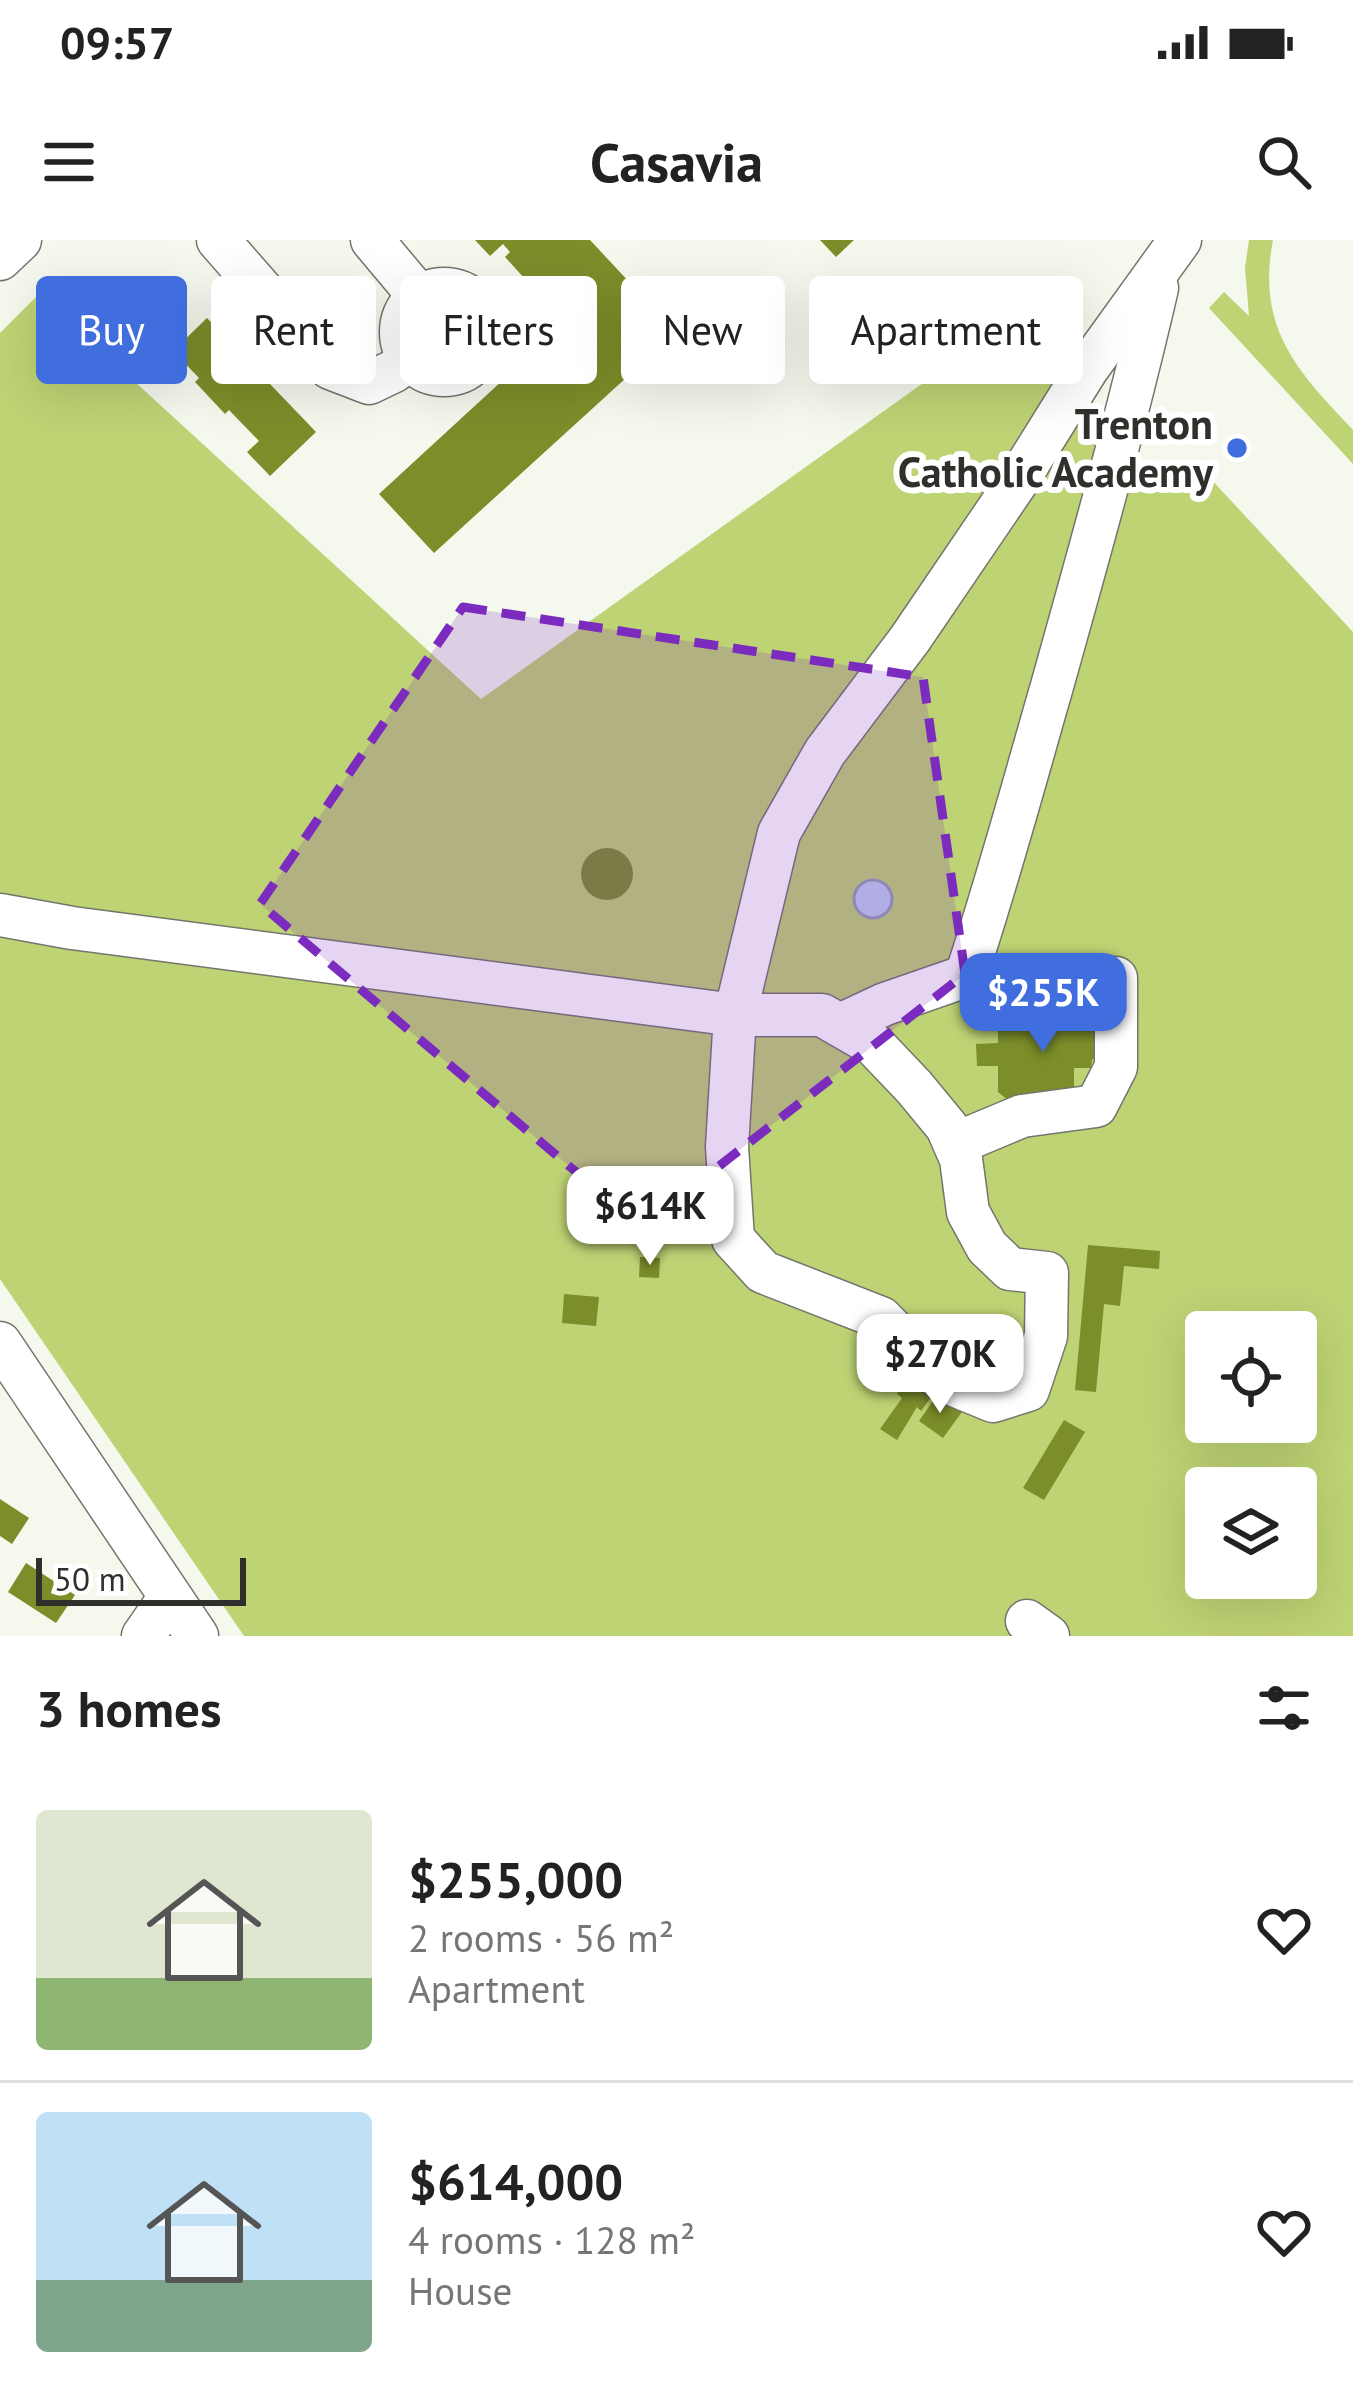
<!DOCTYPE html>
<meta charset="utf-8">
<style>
:root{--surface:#fff;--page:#f2f2f2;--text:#222;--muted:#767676;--line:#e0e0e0;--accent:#406edf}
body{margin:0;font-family:"PT Sans",sans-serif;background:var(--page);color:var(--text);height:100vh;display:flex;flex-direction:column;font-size:45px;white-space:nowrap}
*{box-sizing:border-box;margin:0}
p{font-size:39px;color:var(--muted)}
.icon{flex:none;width:66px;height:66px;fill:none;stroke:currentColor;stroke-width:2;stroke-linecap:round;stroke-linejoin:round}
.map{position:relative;height:1396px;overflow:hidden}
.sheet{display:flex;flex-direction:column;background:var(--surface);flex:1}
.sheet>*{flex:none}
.banner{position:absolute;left:36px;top:36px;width:1281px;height:108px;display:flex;gap:24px}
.fabs{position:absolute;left:1185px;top:1071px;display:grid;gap:24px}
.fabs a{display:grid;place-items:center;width:132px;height:132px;border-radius:12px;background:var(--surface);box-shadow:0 12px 48px #0002;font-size:60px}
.scale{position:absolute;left:36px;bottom:30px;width:210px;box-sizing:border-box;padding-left:12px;border:6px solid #2f302c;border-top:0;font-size:33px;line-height:42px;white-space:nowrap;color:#2f302c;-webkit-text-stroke:9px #fff;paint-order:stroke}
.price{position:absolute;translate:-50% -102px;padding:0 27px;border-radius:24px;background:#fff;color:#222;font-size:39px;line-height:78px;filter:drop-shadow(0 3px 6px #0008)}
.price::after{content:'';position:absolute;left:50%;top:72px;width:36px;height:27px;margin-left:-18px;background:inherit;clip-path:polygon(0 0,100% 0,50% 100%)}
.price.current{background:var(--accent);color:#fff}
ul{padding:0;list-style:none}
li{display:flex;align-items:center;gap:36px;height:300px;padding:0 36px}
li+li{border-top:3px solid var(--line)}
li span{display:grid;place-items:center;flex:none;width:336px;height:240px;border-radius:12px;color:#555}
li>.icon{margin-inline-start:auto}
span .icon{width:144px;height:144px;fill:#fffc;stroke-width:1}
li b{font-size:51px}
h2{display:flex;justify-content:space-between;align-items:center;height:144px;padding:0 36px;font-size:51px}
.pill{padding:0 42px;border-radius:12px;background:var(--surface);box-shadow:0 12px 48px #0002;font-size:42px;line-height:108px}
.pill.current{background:var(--accent);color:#fff}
.status{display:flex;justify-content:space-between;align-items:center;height:84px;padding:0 60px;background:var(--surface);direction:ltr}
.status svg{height:33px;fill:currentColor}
header{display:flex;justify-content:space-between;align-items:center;height:156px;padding:0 36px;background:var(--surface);font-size:54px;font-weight:700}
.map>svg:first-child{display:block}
.green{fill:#bed374;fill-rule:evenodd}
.water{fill:#bfcff1;stroke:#949fb6;stroke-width:3}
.building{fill:#7c8e2a}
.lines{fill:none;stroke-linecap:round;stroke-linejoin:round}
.minor-casing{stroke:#74766d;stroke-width:45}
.minor{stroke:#fff;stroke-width:42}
.marked{fill:#7b2cbf;fill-opacity:0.2;stroke:#7b2cbf;stroke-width:9;stroke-dasharray:24 15;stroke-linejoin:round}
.poi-dot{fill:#406edf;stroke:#fff;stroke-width:4.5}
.labels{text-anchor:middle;stroke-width:12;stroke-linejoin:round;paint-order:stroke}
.poi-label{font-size:42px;font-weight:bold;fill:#2f302c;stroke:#fff;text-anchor:end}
</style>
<div class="status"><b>09:57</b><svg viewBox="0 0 49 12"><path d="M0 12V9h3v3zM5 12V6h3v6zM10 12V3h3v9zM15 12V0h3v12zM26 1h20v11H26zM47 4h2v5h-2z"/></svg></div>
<header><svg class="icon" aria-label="menu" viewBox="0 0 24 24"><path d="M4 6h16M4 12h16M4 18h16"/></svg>Casavia<svg class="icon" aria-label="search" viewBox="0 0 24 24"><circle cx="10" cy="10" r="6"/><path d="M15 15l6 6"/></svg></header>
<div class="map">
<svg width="1353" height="1396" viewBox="0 0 1353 1396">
<rect width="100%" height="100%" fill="#f5f8ed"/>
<g class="green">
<path d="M 1249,0 L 1273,0 C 1256,88 1297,131 1353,190 L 1353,224 L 1209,68 L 1224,52 L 1249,76 L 1245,28 Z"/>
<path d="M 39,54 L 481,459 L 1000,88 L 1150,237 L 1196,223 L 1353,392 L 1353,1396 L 244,1396 L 0,1039 L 0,93 ZM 1206,1092 L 1296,1092 L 1296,1182 L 1206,1182 ZM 1206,1248 L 1296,1248 L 1296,1338 L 1206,1338 Z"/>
</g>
<circle class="water" cx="873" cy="659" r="19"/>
<g class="building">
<path d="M 475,0 L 590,0 L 659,74 L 632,99 L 649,117 L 434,313 L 379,254 L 565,83 L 505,17 L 510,12 L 503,4 L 490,16 Z"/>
<path d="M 820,0 L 854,0 L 836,17 Z"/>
<path d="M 207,78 L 316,192 L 270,236 L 247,212 L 259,201 L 229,170 L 225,174 L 195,142 L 199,138 L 173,111 Z"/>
<circle cx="607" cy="634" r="26"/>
<path d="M 1097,765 L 1097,816 L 1092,820 L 1091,828 L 1074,828 L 1074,861 L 1009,861 L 998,852 L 998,826 L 977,826 L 976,804 L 998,803 L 998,783 L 1057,783 L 1057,766 Z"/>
<path d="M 1088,1005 L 1160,1011 L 1159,1029 L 1124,1026 L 1120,1066 L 1104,1064 L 1096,1152 L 1075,1150 Z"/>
<path d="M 640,1017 L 660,1018 L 659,1038 L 639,1037 Z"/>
<path d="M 564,1054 L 599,1057 L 596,1086 L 562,1083 Z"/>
<path d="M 909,1135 L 934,1153 L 921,1171 L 917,1167 L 897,1200 L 880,1189 L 902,1158 L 897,1154 Z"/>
<path d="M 937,1155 L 962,1172 L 943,1198 L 919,1181 Z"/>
<path d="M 1064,1180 L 1085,1192 L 1044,1260 L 1023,1248 Z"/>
<path d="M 0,1259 L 29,1278 L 12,1304 L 0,1296 Z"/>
<path d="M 26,1323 L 75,1355 L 56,1383 L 8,1352 Z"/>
</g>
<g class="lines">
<g class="minor-casing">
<g id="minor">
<path d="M 218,0 L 330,128 L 369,143 L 394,131 L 409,118"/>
<path d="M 372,0 L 419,56"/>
<path d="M 0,19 L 20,0"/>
<circle cx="444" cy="92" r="43"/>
<path d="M 0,675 L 72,688 L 735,775 L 822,775 L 874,805 L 914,847 L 947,887 L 961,919 L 968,972 L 987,1007 L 1010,1029 L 1047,1033 L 1046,1096 L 1028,1150 L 993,1161 L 942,1140 L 881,1078 L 763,1032 L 733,999 L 727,907 L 735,775 L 779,593 L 825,512 L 910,399 L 1016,243 L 1087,129 L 1180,0"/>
<path d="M 966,736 C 998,640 1024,543 1052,446 C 1089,314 1126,182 1157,48"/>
<path d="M 840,785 L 885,764 L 966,736 L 1116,738 L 1116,827 L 1096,866 L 1022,876 L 955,904"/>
<path d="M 0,1103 L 197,1396"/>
<path d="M 1027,1381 L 1048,1396"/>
<path d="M 143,1396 L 170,1357"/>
</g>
</g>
<use href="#minor" class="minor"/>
</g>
<path class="marked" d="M 463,367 L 923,437 L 965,734 L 641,987 L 260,664 Z"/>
<circle class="poi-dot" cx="1237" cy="208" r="12"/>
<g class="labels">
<g class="poi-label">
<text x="1213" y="199">Trenton<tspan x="1213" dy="48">Catholic Academy</tspan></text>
</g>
</g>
</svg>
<div class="fabs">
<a><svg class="icon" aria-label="locate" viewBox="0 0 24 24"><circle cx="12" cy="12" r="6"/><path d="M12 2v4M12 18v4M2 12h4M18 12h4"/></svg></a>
<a><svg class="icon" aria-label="layers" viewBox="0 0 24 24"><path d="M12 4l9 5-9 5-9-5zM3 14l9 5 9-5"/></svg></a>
</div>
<div class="scale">50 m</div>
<b class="price current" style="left:1043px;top:815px">$255K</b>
<b class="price" style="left:650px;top:1028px">$614K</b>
<b class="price" style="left:940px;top:1176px">$270K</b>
<div class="banner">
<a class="pill current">Buy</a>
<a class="pill">Rent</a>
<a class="pill">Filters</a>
<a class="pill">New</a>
<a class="pill">Apartment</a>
</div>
</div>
<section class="sheet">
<h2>3 homes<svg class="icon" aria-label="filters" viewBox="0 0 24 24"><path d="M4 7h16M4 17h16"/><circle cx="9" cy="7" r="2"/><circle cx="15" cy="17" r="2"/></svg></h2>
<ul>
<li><span style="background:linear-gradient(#dfe7d0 70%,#8fb573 0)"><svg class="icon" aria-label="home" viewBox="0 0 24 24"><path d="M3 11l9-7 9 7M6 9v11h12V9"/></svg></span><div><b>$255,000</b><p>2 rooms · 56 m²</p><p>Apartment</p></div><svg class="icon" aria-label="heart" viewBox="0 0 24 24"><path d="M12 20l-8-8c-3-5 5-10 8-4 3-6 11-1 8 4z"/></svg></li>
<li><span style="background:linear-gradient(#bfe0f5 70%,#7fa58c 0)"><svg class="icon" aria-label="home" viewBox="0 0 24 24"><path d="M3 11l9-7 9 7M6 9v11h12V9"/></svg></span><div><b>$614,000</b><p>4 rooms · 128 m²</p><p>House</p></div><svg class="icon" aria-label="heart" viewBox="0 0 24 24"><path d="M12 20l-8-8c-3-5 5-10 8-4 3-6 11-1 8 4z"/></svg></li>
</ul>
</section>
